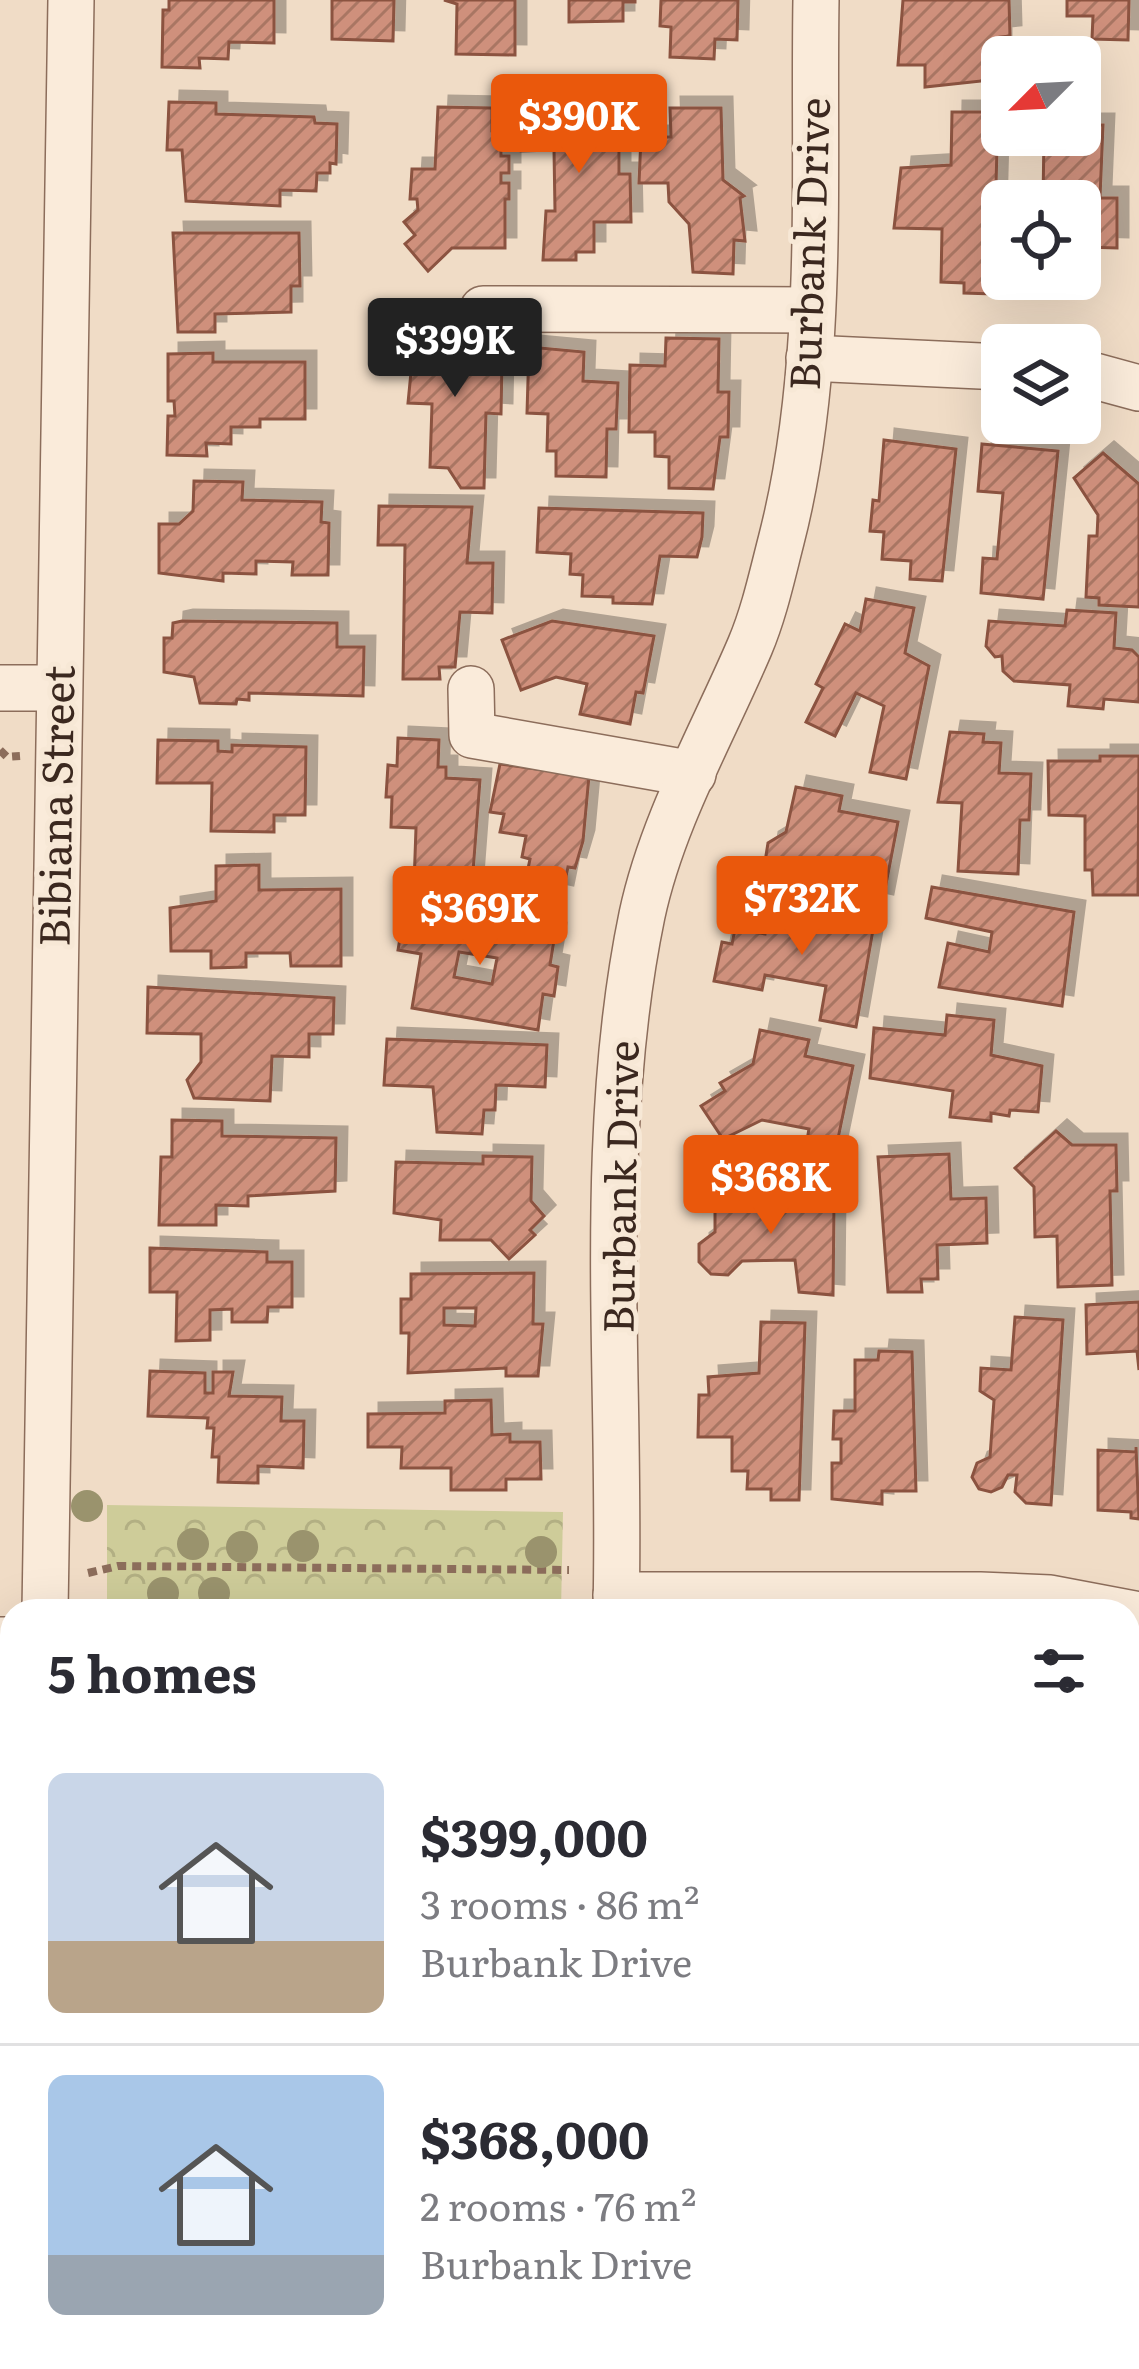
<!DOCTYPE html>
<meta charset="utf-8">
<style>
:root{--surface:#fff;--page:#f7f7f7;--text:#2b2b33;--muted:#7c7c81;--line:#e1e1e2;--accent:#ea580c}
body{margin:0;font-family:Literata,serif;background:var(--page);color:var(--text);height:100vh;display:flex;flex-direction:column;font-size:45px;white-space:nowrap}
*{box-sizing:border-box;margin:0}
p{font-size:39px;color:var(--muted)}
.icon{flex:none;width:66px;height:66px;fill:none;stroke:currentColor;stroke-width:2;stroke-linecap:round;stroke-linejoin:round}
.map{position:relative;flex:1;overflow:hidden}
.side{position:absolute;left:0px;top:1599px;width:1140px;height:771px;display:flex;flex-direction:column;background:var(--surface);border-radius:36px 36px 0 0;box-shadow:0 12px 48px #0002}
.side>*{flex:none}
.needle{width:78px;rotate:246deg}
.tools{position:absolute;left:981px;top:36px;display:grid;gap:24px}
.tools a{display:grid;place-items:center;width:120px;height:120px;border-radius:18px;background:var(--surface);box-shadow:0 12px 48px #0002;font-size:60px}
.price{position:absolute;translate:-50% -102px;padding:0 27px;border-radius:12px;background:var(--accent);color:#fff;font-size:39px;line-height:78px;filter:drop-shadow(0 3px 6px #0008)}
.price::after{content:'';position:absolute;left:50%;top:72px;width:36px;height:27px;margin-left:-18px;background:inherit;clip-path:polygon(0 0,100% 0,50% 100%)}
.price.on{background:#222;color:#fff}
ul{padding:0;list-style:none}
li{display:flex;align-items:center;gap:36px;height:300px;padding:0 48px}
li+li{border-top:3px solid var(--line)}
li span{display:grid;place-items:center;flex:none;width:336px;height:240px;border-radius:18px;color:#555}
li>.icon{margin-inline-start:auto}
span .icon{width:144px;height:144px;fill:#fffc;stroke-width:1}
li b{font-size:51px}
h2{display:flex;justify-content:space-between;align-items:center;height:144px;padding:0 48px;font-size:51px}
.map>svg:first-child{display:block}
.park{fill:url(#park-crowns)}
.building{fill:url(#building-hatch);stroke:#8b5240;stroke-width:3;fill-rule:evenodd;filter:url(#shadow)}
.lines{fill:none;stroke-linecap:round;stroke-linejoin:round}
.street-casing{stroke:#8c6d5b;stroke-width:48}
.path{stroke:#8c6d5b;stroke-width:8;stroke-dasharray:9 6;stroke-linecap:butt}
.street{stroke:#faebda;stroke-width:45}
.tree{fill:#9a936d}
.labels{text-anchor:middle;stroke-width:10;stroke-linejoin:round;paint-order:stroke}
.street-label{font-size:42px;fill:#3b281f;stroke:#f7e8d6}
</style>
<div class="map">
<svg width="1139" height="2369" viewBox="0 0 1139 2369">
<defs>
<pattern id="park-crowns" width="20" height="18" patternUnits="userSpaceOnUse" patternTransform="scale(3)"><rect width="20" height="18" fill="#cecc99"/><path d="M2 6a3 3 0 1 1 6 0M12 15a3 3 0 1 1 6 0" fill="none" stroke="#b2af83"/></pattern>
<pattern id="building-hatch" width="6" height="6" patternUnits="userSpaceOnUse" patternTransform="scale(3)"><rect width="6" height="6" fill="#cf907b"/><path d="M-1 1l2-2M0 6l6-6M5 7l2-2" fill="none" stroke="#a97664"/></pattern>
<filter id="shadow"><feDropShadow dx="11" dy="-11" stdDeviation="0" flood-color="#0004"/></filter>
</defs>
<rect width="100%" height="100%" fill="#f0dcc6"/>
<path class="park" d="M 107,1505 L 563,1512 L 561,1611 L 107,1611 Z"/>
<g class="building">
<path d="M 169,0 L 274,0 L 274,43 L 229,42 L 228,59 L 199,58 L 200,68 L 162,67 L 163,10 L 169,10 Z"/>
<path d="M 332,0 L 394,0 L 393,41 L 332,39 Z"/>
<path d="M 444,0 L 515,0 L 515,55 L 456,54 L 457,4 Z"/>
<path d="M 569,0 L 635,0 L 635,2 L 623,2 L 623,21 L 569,22 Z"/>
<path d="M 661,0 L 738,0 L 737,40 L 715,39 L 714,59 L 670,57 L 671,27 L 660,26 Z"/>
<path d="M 903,0 L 1009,0 L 1010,36 L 1000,37 L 1000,62 L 991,62 L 991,80 L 925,87 L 925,65 L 898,65 Z"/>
<path d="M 1067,0 L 1129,0 L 1128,40 L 1092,39 L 1093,16 L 1067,16 Z"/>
<path d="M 169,102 L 216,103 L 216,114 L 314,117 L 315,123 L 337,124 L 336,164 L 330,163 L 330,173 L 317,173 L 316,191 L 280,190 L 280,206 L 186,201 L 182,150 L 167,150 Z"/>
<path d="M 438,107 L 492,108 L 492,131 L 501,132 L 501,156 L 509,156 L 509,173 L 501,173 L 501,183 L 509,183 L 509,199 L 505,199 L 505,248 L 452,248 L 428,271 L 405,244 L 415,235 L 404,222 L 418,210 L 417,199 L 410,199 L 412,169 L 435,169 Z"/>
<path d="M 670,108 L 721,108 L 723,180 L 744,196 L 740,198 L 745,241 L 734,240 L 733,274 L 693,272 L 689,224 L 669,202 L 668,183 L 639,183 L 641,137 L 671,137 Z"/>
<path d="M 619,110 L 619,174 L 630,174 L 631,222 L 594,222 L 594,252 L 576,252 L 576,260 L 543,260 L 546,211 L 555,211 L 554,150 L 521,151 L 521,112 Z"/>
<path d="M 952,112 L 998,112 L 993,294 L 964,293 L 964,283 L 941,282 L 942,229 L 894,228 L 901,168 L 951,165 Z"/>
<path d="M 1080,125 L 1103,125 L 1100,198 L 1117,198 L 1117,248 L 1082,247 L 1082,267 L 1080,201 L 1043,201 L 1044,135 L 1080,135 Z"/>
<path d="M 173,233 L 299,233 L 300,286 L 291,286 L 291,312 L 215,314 L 215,332 L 178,332 Z"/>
<path d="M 1025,279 L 1075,279 L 1075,294 L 1024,294 Z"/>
<path d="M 426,321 L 441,321 L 468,343 L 468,363 L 502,363 L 501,414 L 486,413 L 484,488 L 461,488 L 448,468 L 430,467 L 432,404 L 408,403 L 415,331 Z"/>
<path d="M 666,338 L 719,339 L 718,392 L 729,392 L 728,437 L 720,437 L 713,489 L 669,488 L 669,457 L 655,456 L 655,432 L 629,432 L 630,365 L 665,366 Z"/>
<path d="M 529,347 L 584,352 L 583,381 L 618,383 L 616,429 L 607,429 L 606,477 L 556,476 L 556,451 L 547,451 L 548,414 L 527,413 Z"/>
<path d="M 213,353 L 213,362 L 305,362 L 305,419 L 260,419 L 260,427 L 231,427 L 231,444 L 206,443 L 207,456 L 167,455 L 168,416 L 175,416 L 174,401 L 168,401 L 168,354 Z"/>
<path d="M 884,440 L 956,449 L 942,581 L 910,579 L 911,561 L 882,559 L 884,532 L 870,531 L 873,500 L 879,501 Z"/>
<path d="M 982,444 L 1058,451 L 1043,599 L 981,593 L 983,558 L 997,559 L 1003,493 L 978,491 Z"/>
<path d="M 1103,453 L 1139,484 L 1139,607 L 1099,605 L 1099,598 L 1086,597 L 1089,536 L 1097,536 L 1098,515 L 1074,478 Z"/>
<path d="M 194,481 L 243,482 L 242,500 L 322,502 L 321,522 L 329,523 L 328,575 L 292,575 L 293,562 L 256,561 L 256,574 L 223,573 L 223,581 L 159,573 L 159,524 L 179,524 L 193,511 Z"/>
<path d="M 379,506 L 472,507 L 467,563 L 493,563 L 492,613 L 460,612 L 455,667 L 439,667 L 440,679 L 403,679 L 405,545 L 378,545 Z"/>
<path d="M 539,508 L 703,513 L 702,537 L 697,557 L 660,556 L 652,604 L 613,603 L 613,597 L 582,596 L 583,575 L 570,574 L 571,554 L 537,552 Z"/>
<path d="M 866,599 L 914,608 L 905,653 L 929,666 L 906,779 L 870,772 L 884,706 L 856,693 L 835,736 L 806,722 L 823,688 L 816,684 L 845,624 L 860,631 Z"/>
<path d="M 1067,610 L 1116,613 L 1114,648 L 1132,650 L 1139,657 L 1139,702 L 1104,699 L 1103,709 L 1068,706 L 1070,685 L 1014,681 L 1003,671 L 1002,656 L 995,657 L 986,646 L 989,621 L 1065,626 Z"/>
<path d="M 182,621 L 337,623 L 337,647 L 364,647 L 363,696 L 249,693 L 249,700 L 237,699 L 236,704 L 200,703 L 194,677 L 164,672 L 164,638 L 172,638 L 173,623 Z"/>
<path d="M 552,621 L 654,636 L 643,693 L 636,692 L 630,724 L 580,714 L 587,684 L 556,677 L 521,690 L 502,640 Z"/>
<path d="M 950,732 L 984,734 L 983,742 L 1001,743 L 999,773 L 1031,774 L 1029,820 L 1020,820 L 1018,874 L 958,871 L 962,803 L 938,802 Z"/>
<path d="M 398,738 L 439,740 L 438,767 L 446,767 L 446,778 L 480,780 L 471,898 L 438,897 L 438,886 L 414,885 L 416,828 L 391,827 L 392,797 L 386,797 L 388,765 L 397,766 Z"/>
<path d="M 158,740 L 218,741 L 218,751 L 232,752 L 232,745 L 306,747 L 305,815 L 274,815 L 274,832 L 211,831 L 212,783 L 157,783 Z"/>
<path d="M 1100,756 L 1139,756 L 1138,895 L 1093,895 L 1092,870 L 1085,870 L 1085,816 L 1049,815 L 1048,761 L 1100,761 Z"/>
<path d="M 500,764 L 589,776 L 583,841 L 575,868 L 568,867 L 562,896 L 524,888 L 530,859 L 522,857 L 526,836 L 500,832 L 504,814 L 490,812 Z"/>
<path d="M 796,787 L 842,796 L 839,811 L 898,822 L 882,905 L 858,900 L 849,887 L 851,878 L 810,869 L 794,882 L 775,878 L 765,862 L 768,843 L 786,832 Z"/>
<path d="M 259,865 L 259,890 L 341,889 L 341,966 L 291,966 L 290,953 L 246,953 L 246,967 L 211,968 L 211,951 L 171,951 L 170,908 L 216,901 L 216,866 Z"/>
<path d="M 932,887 L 1074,912 L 1062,1006 L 939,987 L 948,943 L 989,952 L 992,932 L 926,918 Z"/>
<path d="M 770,901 L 817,910 L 815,920 L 873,930 L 856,1027 L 820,1020 L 826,986 L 765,975 L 762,990 L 714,981 L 722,942 L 732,944 L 735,929 L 765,934 Z"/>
<path d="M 405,909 L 555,934 L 550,965 L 558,967 L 554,996 L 543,994 L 538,1030 L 412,1008 L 421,954 L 398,950 ZM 459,952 L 497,958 L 492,984 L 454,977 Z"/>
<path d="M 148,987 L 334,998 L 333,1034 L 309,1034 L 309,1057 L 272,1056 L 270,1101 L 194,1098 L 187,1080 L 201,1062 L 201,1034 L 147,1033 Z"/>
<path d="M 947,1015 L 994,1020 L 991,1055 L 1042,1066 L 1038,1112 L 1010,1110 L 1009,1116 L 991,1113 L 991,1121 L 950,1117 L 953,1091 L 870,1078 L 874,1028 L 945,1035 Z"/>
<path d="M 760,1030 L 809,1040 L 805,1056 L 853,1066 L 834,1158 L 805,1151 L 809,1129 L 762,1120 L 723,1139 L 701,1106 L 725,1091 L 720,1083 L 753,1064 Z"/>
<path d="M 387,1039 L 547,1045 L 545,1087 L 496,1085 L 495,1110 L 484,1110 L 482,1134 L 437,1132 L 433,1087 L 384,1085 Z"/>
<path d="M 172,1120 L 222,1121 L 222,1136 L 336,1138 L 335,1191 L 248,1196 L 248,1206 L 216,1205 L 216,1225 L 159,1225 L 161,1157 L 172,1157 Z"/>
<path d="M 1056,1131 L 1072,1145 L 1116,1145 L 1117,1191 L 1110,1191 L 1112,1285 L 1058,1287 L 1057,1236 L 1035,1237 L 1034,1187 L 1015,1168 Z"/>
<path d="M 949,1154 L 951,1199 L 986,1198 L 987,1243 L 937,1245 L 938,1279 L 921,1279 L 922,1292 L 888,1292 L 878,1157 Z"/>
<path d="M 483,1156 L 532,1157 L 531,1201 L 544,1216 L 530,1230 L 535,1235 L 509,1259 L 491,1240 L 440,1240 L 441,1220 L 394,1213 L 396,1162 L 483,1164 Z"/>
<path d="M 715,1186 L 763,1186 L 763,1206 L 834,1207 L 833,1295 L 799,1292 L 795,1260 L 742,1261 L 728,1275 L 711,1274 L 699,1262 L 699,1244 L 715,1232 Z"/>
<path d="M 150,1248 L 267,1252 L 267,1262 L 292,1262 L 292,1307 L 268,1307 L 267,1322 L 232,1322 L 232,1309 L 210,1310 L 210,1340 L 176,1341 L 177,1292 L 150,1292 Z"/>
<path d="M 534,1273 L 533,1324 L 543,1324 L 538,1376 L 506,1376 L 506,1368 L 408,1373 L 409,1333 L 401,1333 L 401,1299 L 411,1299 L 411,1274 ZM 444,1308 L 476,1308 L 475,1326 L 444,1325 Z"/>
<path d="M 1139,1302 L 1139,1370 L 1137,1351 L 1087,1354 L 1086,1305 Z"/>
<path d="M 1015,1317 L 1063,1320 L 1051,1505 L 1026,1503 L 1015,1492 L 1017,1475 L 1008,1475 L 1002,1487 L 991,1492 L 979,1489 L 972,1477 L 977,1463 L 990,1457 L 994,1400 L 980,1391 L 981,1368 L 1011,1370 Z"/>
<path d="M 761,1322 L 805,1323 L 799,1500 L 771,1500 L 771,1489 L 747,1489 L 748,1471 L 732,1471 L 732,1437 L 698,1437 L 699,1395 L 709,1395 L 708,1377 L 759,1373 Z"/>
<path d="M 879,1351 L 912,1352 L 916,1491 L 882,1491 L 882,1504 L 832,1499 L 832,1463 L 841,1463 L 841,1439 L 833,1439 L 834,1411 L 855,1411 L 855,1360 L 878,1360 Z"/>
<path d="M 150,1371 L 205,1373 L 205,1393 L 213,1393 L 213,1372 L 233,1372 L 229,1396 L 282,1397 L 281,1421 L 304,1421 L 303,1468 L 258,1466 L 258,1483 L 218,1482 L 219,1457 L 212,1457 L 214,1428 L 207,1428 L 208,1418 L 148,1416 Z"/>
<path d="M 491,1400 L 492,1435 L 510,1434 L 510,1442 L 540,1442 L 541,1479 L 506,1479 L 506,1490 L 451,1490 L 451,1468 L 401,1468 L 402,1447 L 368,1447 L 368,1414 L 445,1413 L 445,1401 Z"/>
<path d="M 1136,1447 L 1139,1519 L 1131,1518 L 1131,1512 L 1098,1510 L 1098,1450 L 1136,1452 Z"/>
<path d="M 1128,1726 L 1139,1727 L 1139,1795 L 1133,1794 L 1134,1779 L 1128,1779 Z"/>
<path d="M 1128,1882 L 1139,1883 L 1139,1981 L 1128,1981 Z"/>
<rect x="1128" y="2015" width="11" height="119"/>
<path d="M 113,2358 L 228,2358 L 274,2366 L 118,2369 L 111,2368 Z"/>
<path d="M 718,2358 L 807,2358 L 807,2369 L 717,2369 Z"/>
<path d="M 855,2358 L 959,2358 L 958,2369 L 855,2369 Z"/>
<path d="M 1014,2358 L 1123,2358 L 1139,2362 L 1139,2369 L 1014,2369 Z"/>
</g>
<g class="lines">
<g class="street-casing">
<g id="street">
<path d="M 483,309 L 810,310"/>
<path d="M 809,358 L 1002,367"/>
<path d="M 1080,372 L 1139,388"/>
<path d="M 0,688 L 59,688"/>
<path d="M 471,689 L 472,735 L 693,774"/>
<path d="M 616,1595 L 980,1595 L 1050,1598 L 1139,1615"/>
<path d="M 45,1611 L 71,0"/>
<path d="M 616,1611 C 622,1380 595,1142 642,915 C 662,821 713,733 750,646 C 764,613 772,576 781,541 C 826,367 813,179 816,0"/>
<path d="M 0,1640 L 12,1640"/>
<path d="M 1128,2238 L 1139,2239"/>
<path d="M 0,2289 L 12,2291"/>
<path d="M 618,2358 L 619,2369"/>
<path d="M 5,2369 L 12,2337"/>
</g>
</g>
<g class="path">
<path d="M 0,750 L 7,757 L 20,756"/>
<path d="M 88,1573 L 118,1566 L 569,1570"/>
</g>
<use href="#street" class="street"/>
</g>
<g class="tree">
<circle cx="87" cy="1506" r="16"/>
<circle cx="193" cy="1544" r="16"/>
<circle cx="303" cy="1546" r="16"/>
<circle cx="242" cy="1547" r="16"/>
<circle cx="541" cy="1552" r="16"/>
<circle cx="163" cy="1593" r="16"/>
<circle cx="214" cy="1593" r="16"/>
</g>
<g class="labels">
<g class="street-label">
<text transform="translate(810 244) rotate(-88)" y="15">Burbank Drive</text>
<text transform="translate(57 806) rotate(-89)" y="15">Bibiana Street</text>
<text transform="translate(621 1187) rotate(-89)" y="15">Burbank Drive</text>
</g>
</g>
</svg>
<div class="tools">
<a><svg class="needle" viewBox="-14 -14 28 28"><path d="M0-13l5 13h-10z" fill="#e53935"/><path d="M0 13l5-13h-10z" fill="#7c7c81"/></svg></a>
<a><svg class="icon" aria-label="locate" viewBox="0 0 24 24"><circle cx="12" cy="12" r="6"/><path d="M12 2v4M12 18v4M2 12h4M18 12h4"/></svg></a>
<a><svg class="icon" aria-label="layers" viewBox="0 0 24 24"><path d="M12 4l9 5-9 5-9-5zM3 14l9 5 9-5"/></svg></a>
</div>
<b class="price" style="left:579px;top:176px">$390K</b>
<b class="price on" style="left:455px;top:400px">$399K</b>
<b class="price" style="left:802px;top:958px">$732K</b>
<b class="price" style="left:480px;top:968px">$369K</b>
<b class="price" style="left:771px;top:1237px">$368K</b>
<section class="side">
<h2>5 homes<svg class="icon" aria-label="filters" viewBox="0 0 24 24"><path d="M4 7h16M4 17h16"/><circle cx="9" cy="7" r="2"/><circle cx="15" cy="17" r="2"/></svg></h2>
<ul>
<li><span style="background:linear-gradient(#c9d6e8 70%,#b9a48a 0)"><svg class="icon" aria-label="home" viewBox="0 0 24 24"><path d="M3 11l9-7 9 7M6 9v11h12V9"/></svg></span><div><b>$399,000</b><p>3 rooms · 86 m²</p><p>Burbank Drive</p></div></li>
<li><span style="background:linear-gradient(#a9c7e8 75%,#9aa5b1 0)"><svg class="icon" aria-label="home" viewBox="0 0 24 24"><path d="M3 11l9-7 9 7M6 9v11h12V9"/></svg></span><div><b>$368,000</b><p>2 rooms · 76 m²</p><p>Burbank Drive</p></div></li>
</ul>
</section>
</div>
